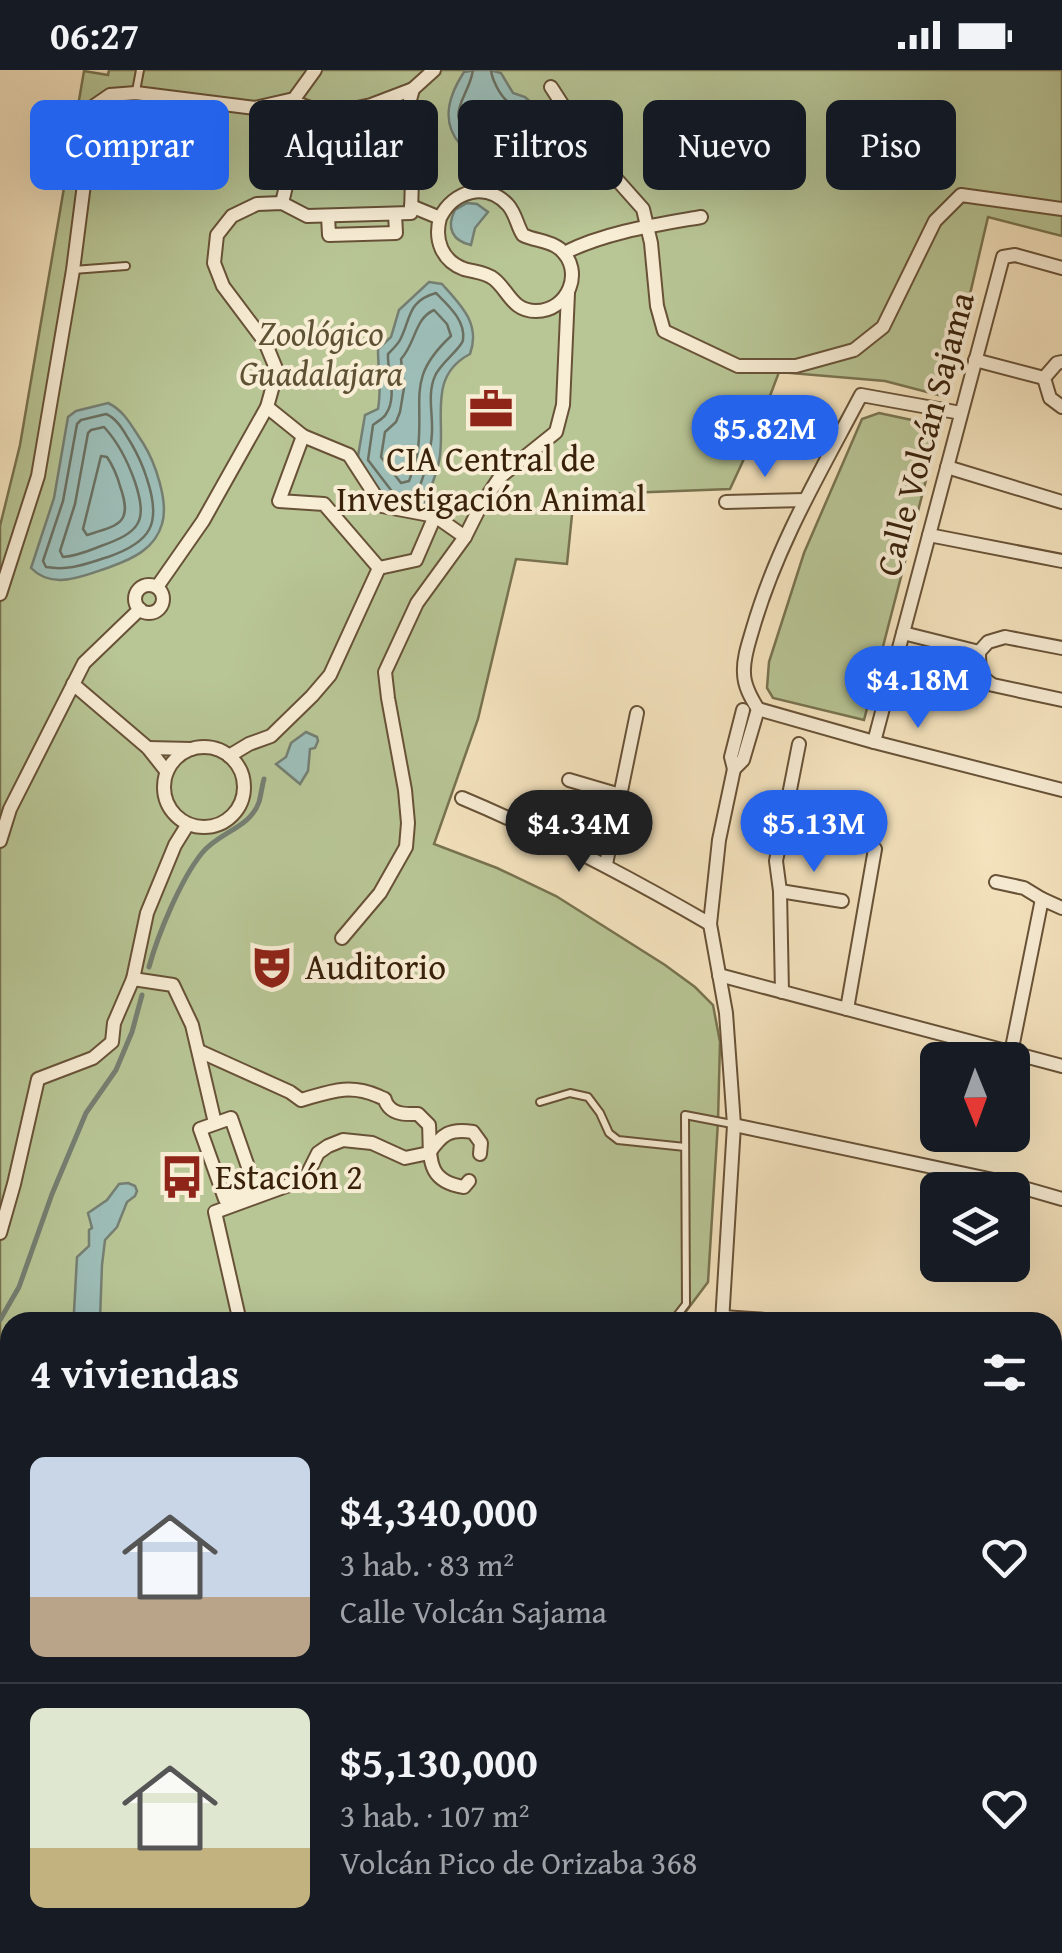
<!DOCTYPE html>
<html lang="es">
<meta charset="utf-8">
<style>
:root{--surface:#171b24;--page:#242831;--text:#f1f3f6;--muted:#9ea1a6;--line:#363941;--accent:#2563eb}
body{margin:0;font-family:"Gentium Book Plus",serif;background:var(--page);color:var(--text);height:100vh;display:flex;flex-direction:column;font-size:38px;white-space:nowrap}
*{box-sizing:border-box;margin:0}
p{font-size:32px;color:var(--muted)}
.icon{flex:none;width:55px;height:55px;fill:none;stroke:currentColor;stroke-width:2;stroke-linecap:round;stroke-linejoin:round}
.map{position:relative;flex:1;overflow:hidden}
.details{position:absolute;left:0px;top:1242px;width:1062px;height:642px;display:flex;flex-direction:column;background:var(--surface);border-radius:30px 30px 0 0;box-shadow:0 10px 40px #0002}
.details>*{flex:none}
.top-card{position:absolute;left:30px;top:30px;width:1002px;height:90px;display:flex;gap:20px}
.needle{width:65px;rotate:179deg}
.buttons{position:absolute;left:920px;top:972px;display:grid;gap:20px}
.buttons a{display:grid;place-items:center;width:110px;height:110px;border-radius:15px;background:var(--surface);box-shadow:0 10px 40px #0002;font-size:50px}
.price{position:absolute;translate:-50% -85px;padding:0 22px;border-radius:35px;background:var(--accent);color:#fff;font-size:32px;line-height:65px;filter:drop-shadow(0 2px 5px #0008)}
.price::after{content:'';position:absolute;left:50%;top:60px;width:30px;height:22px;margin-left:-15px;background:inherit;clip-path:polygon(0 0,100% 0,50% 100%)}
.price.current{background:#222;color:#fff}
ul{padding:0;list-style:none}
li{display:flex;align-items:center;gap:30px;height:250px;padding:0 30px}
li+li{border-top:2px solid var(--line)}
li span{display:grid;place-items:center;flex:none;width:280px;height:200px;border-radius:15px;color:#555}
li>.icon{margin-inline-start:auto}
span .icon{width:120px;height:120px;fill:#fffc;stroke-width:1}
li b{font-size:42px}
h2{display:flex;justify-content:space-between;align-items:center;height:120px;padding:0 30px;font-size:42px}
.chip{padding:0 35px;border-radius:15px;background:var(--surface);box-shadow:0 10px 40px #0002;font-size:35px;line-height:90px}
.chip.current{background:var(--accent);color:#fff}
.status{display:flex;justify-content:space-between;align-items:center;height:70px;padding:0 50px;background:var(--surface);direction:ltr}
.status svg{height:28px;fill:currentColor}
.map>svg:first-child{display:block}
.green{fill:#b8c595;stroke:#787350;stroke-width:2.5}
.water{fill:#9dbeb8;stroke:#757f72;stroke-width:2.5;fill-rule:evenodd}
.lines{fill:none;stroke-linecap:round;stroke-linejoin:round}
.shore{stroke:#6b7061;stroke-width:2.5}
.stream{stroke:#757f72;stroke-width:5}
.lane-casing{stroke:#685237;stroke-width:10}
.street-casing{stroke:#685237;stroke-width:16}
.lane{stroke:#f8edd5;stroke-width:6}
.street{stroke:#f8edd5;stroke-width:12}
.labels{text-anchor:middle;stroke-width:8;stroke-linejoin:round;paint-order:stroke}
.park-label{font-size:35px;font-style:italic;fill:#5f5234;stroke:#f8edd5}
.street-label{font-size:35px;fill:#39210a;stroke:#f8edd5}
.poi-label{font-size:35px;fill:#39210a;stroke:#f8edd5;text-anchor:start}
</style>
<div class="status"><b>06:27</b><svg viewBox="0 0 49 12"><path d="M0 12V9h3v3zM5 12V6h3v6zM10 12V3h3v9zM15 12V0h3v12zM26 1h20v11H26zM47 4h2v5h-2z"/></svg></div>
<div class="map">
<svg width="1062" height="1883" viewBox="0 0 1062 1883">
<rect width="100%" height="100%" fill="#f5e4bf"/>
<filter id="stains"><feTurbulence type="fractalNoise" baseFrequency=".002" numOctaves="4"/><feColorMatrix values="0 0 0 0 .2 0 0 0 0 .09 0 0 0 0 .02 0 0 0 .5 -.17"/></filter>
<radialGradient id="worn" r=".72"><stop offset=".6" stop-color="#630" stop-opacity="0"/><stop offset="1" stop-color="#630" stop-opacity=".3"/></radialGradient>
<g class="green">
<path d="M 109,0 L 1062,0 L 1062,166 L 988,147 L 946,327 L 885,311 L 779,302 L 756,363 L 730,419 L 574,425 L 567,494 L 516,489 L 478,649 L 434,774 L 497,798 L 556,826 L 665,895 L 695,917 L 713,935 L 720,972 L 718,1052 L 708,1212 L 678,1252 L 10,1252 L 10,1875 L 546,1875 L 544,1883 L 0,1883 L 0,456 L 20,375 L 84,1 L 108,5 Z"/>
<path d="M 879,343 L 940,356 L 864,650 L 773,628 L 767,618 L 769,592 L 804,483 L 862,349 Z"/>
<path d="M 1053,1580 L 1062,1581 L 1062,1689 L 1060,1690 L 1053,1713 Z"/>
</g>
<g class="water">
<path d="M 475,0 L 490,0 L 501,3 L 513,23 L 525,27 L 534,35 L 547,58 L 558,64 L 565,76 L 568,88 L 560,109 L 552,117 L 544,116 C 528,109 469,84 460,74 C 440,51 449,25 464,2 ZM 496,54 L 509,57 L 513,65 L 526,67 L 529,72 L 529,88 L 514,91 L 506,83 L 492,79 L 487,73 L 490,57 Z"/>
<path d="M 467,133 L 477,134 L 488,142 L 475,158 L 471,175 C 452,171 446,157 455,140 Z"/>
<path d="M 429,212 L 442,214 C 461,235 481,254 470,284 C 428,306 445,347 440,385 C 438,403 429,421 423,439 L 387,433 L 357,392 L 365,345 L 378,339 C 382,316 378,302 378,279 L 391,267 L 399,240 Z"/>
<path d="M 108,333 C 125,341 132,357 143,373 C 155,392 169,432 162,454 C 155,479 132,489 110,497 C 85,505 53,521 31,498 L 54,428 L 68,347 L 76,341 Z"/>
<path d="M 306,662 L 317,667 L 318,671 L 315,678 L 310,679 L 308,701 L 300,714 L 276,694 L 286,687 L 291,673 Z"/>
<path d="M 128,1113 L 135,1116 L 137,1121 L 135,1126 L 127,1132 L 117,1157 L 105,1170 L 102,1195 L 100,1249 C 91,1253 85,1253 76,1250 L 74,1242 L 77,1187 L 89,1176 L 89,1160 L 92,1158 L 88,1143 L 107,1130 L 119,1114 Z"/>
</g>
<g class="lines">
<g class="shore">
<path d="M 473,0 C 469,28 442,44 473,70 L 477,68 L 482,52 C 505,34 507,51 526,57 L 532,53 C 525,36 520,40 507,31 C 499,24 492,9 491,0"/>
<path d="M 436,223 C 448,235 466,251 463,270 C 462,278 440,293 435,306 C 427,324 433,344 432,362 C 431,384 425,403 417,424 L 413,427 L 394,424 L 368,390 L 373,355 C 378,351 383,349 386,344 C 398,326 387,302 388,284 C 392,280 398,274 400,270 C 411,249 407,231 436,223 Z"/>
<path d="M 434,240 L 447,254 L 451,266 C 406,308 424,327 418,379 C 417,390 413,400 409,411 L 401,413 L 381,387 L 385,362 L 396,352 L 400,342 L 404,318 L 401,289 C 416,273 414,249 434,240 Z"/>
<path d="M 106,344 C 118,349 124,362 131,373 C 138,385 143,396 147,409 C 162,454 151,472 108,487 C 85,494 70,501 46,497 L 43,491 L 63,431 L 77,354 L 81,350 Z"/>
<path d="M 104,357 C 118,372 128,392 135,412 C 148,452 140,462 101,476 C 88,481 77,486 63,487 L 60,481 L 75,434 L 88,363 L 91,360 Z"/>
<path d="M 101,386 L 107,387 C 113,396 117,405 120,416 C 133,453 120,455 87,465 L 83,459 Z"/>
</g>
<g class="stream">
<path d="M 149,897 C 158,864 181,809 202,783 C 219,762 250,758 259,732 C 261,725 262,716 264,709"/>
<path d="M 0,1250 L 19,1217 L 52,1124 L 86,1043 L 116,1000 L 132,962 L 142,925"/>
<path d="M 6,1305 L 10,1319"/>
<path d="M 0,1497 L 10,1462"/>
</g>
<g class="lane-casing">
<g id="lane">
<path d="M 136,21 L 140,0"/>
<path d="M 294,29 L 333,43"/>
<path d="M 73,200 L 126,196"/>
<path d="M 540,1032 L 570,1023 L 588,1027 L 600,1043 L 609,1063 L 618,1070 L 685,1077"/>
<path d="M 672,1252 L 686,1234 L 685,1045 L 732,1054"/>
<path d="M 539,1883 L 541,1875"/>
</g>
</g>
<g class="street-casing">
<g id="street">
<path d="M 551,17 L 595,85 L 643,139 L 651,173 L 657,236 L 664,261 L 738,296 L 796,296 L 854,280 L 883,257 L 935,151 L 961,125 L 1062,139"/>
<path d="M 282,133 L 295,78 L 306,58 L 334,43 L 371,35 L 413,19"/>
<path d="M 411,136 L 440,148 C 434,170 442,191 464,199 C 474,202 485,202 494,209 C 509,221 512,241 536,241 C 568,241 585,201 560,179 C 549,170 535,171 523,165 C 517,156 516,144 508,135 C 486,111 453,121 440,148"/>
<path d="M 328,146 L 329,165 L 396,163 L 395,144"/>
<path d="M 564,183 C 606,162 655,155 701,147"/>
<path d="M 975,290 L 1044,308"/>
<path d="M 1062,292 L 1057,293 L 1044,308 L 1050,328 L 1062,337"/>
<path d="M 961,343 L 861,325 C 821,401 777,475 753,558 C 749,572 743,588 744,603 C 744,616 751,628 758,639 L 874,672 L 1062,720"/>
<path d="M 303,366 L 349,385 L 382,436 L 435,446 L 465,467"/>
<path d="M 947,397 L 1062,432"/>
<path d="M 726,432 L 805,430"/>
<path d="M 929,465 L 1062,491"/>
<path d="M 379,498 L 416,490 L 435,446"/>
<circle cx="149" cy="529" r="14"/>
<path d="M 157,517 L 203,451 L 267,337 L 277,301 L 265,272 L 223,216 L 214,193 L 217,165 L 232,146 L 257,134 L 282,133 L 307,146 L 411,143 L 413,73 L 407,41 L 413,19 L 434,0"/>
<path d="M 0,524 L 38,406 L 73,200 L 94,36 L 110,25 L 136,23 L 255,38 L 294,29 L 315,0"/>
<path d="M 903,563 L 979,582"/>
<path d="M 1062,578 L 1005,567 L 988,572 L 979,582 C 979,597 979,607 993,615 L 1062,630"/>
<path d="M 73,614 L 148,678 L 167,702"/>
<path d="M 874,672 L 1003,187 L 1015,185 L 1062,198"/>
<circle cx="204" cy="717" r="40"/>
<path d="M 148,678 L 191,679"/>
<path d="M 229,686 L 249,674 L 271,666 L 312,626 L 330,605 L 379,498 L 324,434 L 279,431 L 303,366 L 267,337"/>
<path d="M 734,699 L 731,687 L 743,640"/>
<path d="M 569,710 L 620,725"/>
<path d="M 462,728 C 548,764 629,807 710,854"/>
<path d="M 788,729 L 862,743"/>
<path d="M 0,771 L 10,739 L 84,593 L 140,539"/>
<path d="M 606,794 L 637,643"/>
<path d="M 996,812 L 1024,818 L 1042,829"/>
<path d="M 780,821 L 842,831"/>
<path d="M 342,868 L 380,823 L 406,777 L 408,753 L 405,720 L 388,628 L 385,602 L 417,533 L 465,467 L 480,437 L 500,407 L 556,362 L 563,335 L 568,223"/>
<path d="M 719,905 L 1062,996"/>
<path d="M 133,909 L 173,915 L 192,955 L 215,1053"/>
<path d="M 782,922 L 780,821 L 776,791 L 799,674"/>
<path d="M 847,939 L 875,779"/>
<path d="M 199,981 L 290,1022 L 301,1030 C 329,1022 349,1013 378,1026 C 390,1031 381,1027 389,1037 C 396,1045 408,1044 418,1044 L 429,1055 C 431,1085 424,1111 464,1117 L 469,1111"/>
<path d="M 1011,983 L 1042,829 L 1062,838"/>
<path d="M 231,1048 L 255,1117 L 225,1129 L 200,1059 Z"/>
<path d="M 734,1055 L 1003,1112 L 1062,1129"/>
<path d="M 0,1163 L 14,1114 L 38,1009 L 93,988 L 112,972 L 114,953 L 133,909 L 147,843 L 175,775 L 188,754"/>
<path d="M 722,1247 L 795,1252"/>
<path d="M 240,1252 L 215,1142 L 300,1111 L 307,1105 L 318,1083 L 328,1076 L 343,1070 L 372,1073 L 405,1088 L 429,1083 C 442,1064 450,1058 473,1062 L 481,1073 L 480,1084"/>
<path d="M 722,1252 L 734,1055 L 726,943 L 710,854 L 719,770 L 734,699 L 743,690 L 758,639"/>
<path d="M 0,1292 L 10,1289"/>
<path d="M 1052,1488 L 1062,1487"/>
<path d="M 1052,1539 L 1062,1541"/>
<path d="M 1052,1804 L 1062,1807"/>
<path d="M 700,1883 L 700,1875"/>
<path d="M 964,1883 L 967,1875"/>
</g>
</g>
<use href="#lane" class="lane"/>
<use href="#street" class="street"/>
</g>
<defs>
<g id="office-bare" transform="scale(3.45)"><path d="M-6-3h4V-5.5h4V-3h4V5H-6ZM-1-4.5V-3h2v-1.5ZM-6 0V1H6V0Z" fill="#8f2418" stroke="#f8edd5" stroke-width="2.5" paint-order="stroke"/></g>
<g id="theatre-bare" transform="scale(3.45)"><path d="M-5-5.5Q0-4 5-5.5V0Q5 5 0 6Q-5 5-5 0ZM-3.3-2.5H-1v1.5H-3.3ZM1-2.5H3.3v1.5H1ZM-2.8 1Q0 5.5 2.8 1Z" fill="#8f2418" stroke="#f8edd5" stroke-width="2.5" paint-order="stroke"/></g>
<g id="bus-bare" transform="scale(3.45)"><path d="M-5-6H5V4H4V6H2V4H-2V6H-4V4H-5ZM-3.5-4V0h7V-4ZM-3.5 1.2v1.5H-2V1.2ZM2 1.2v1.5H3.5V1.2Z" fill="#8f2418" stroke="#f8edd5" stroke-width="2.5" paint-order="stroke"/></g>
</defs>
<g fill-rule="evenodd">
<use href="#office-bare" x="491" y="339"/>
<use href="#theatre-bare" x="272" y="897"/>
<use href="#bus-bare" x="182" y="1107"/>
</g>
<g class="labels">
<g class="park-label">
<text x="321" y="275">Zoológico<tspan x="321" dy="40">Guadalajara</tspan></text>
</g>
<g class="street-label">
<text transform="translate(925 364) rotate(-75)" y="12">Calle Volcán Sajama</text>
</g>
<g class="poi-label">
<text x="491" y="401" text-anchor="middle">CIA Central de<tspan x="491" dy="40">Investigación Animal</tspan></text>
<text x="305" y="909">Auditorio</text>
<text x="215" y="1119">Estación 2</text>
</g>
</g>
<rect width="100%" height="100%" filter="url(#stains)"/>
<rect width="100%" height="100%" fill="url(#worn)"/>
</svg>
<div class="buttons">
<a><svg class="needle" viewBox="-14 -14 28 28"><path d="M0-13l5 13h-10z" fill="#e53935"/><path d="M0 13l5-13h-10z" fill="#9ea1a6"/></svg></a>
<a><svg class="icon" aria-label="layers" viewBox="0 0 24 24"><path d="M12 4l9 5-9 5-9-5zM3 14l9 5 9-5"/></svg></a>
</div>
<b class="price" style="left:765px;top:410px">$5.82M</b>
<b class="price" style="left:918px;top:661px">$4.18M</b>
<b class="price current" style="left:579px;top:805px">$4.34M</b>
<b class="price" style="left:814px;top:805px">$5.13M</b>
<div class="top-card">
<a class="chip current">Comprar</a>
<a class="chip">Alquilar</a>
<a class="chip">Filtros</a>
<a class="chip">Nuevo</a>
<a class="chip">Piso</a>
</div>
<section class="details">
<h2>4 viviendas<svg class="icon" aria-label="filters" viewBox="0 0 24 24"><path d="M4 7h16M4 17h16"/><circle cx="9" cy="7" r="2"/><circle cx="15" cy="17" r="2"/></svg></h2>
<ul>
<li><span style="background:linear-gradient(#c9d6e8 70%,#b9a48a 0)"><svg class="icon" aria-label="home" viewBox="0 0 24 24"><path d="M3 11l9-7 9 7M6 9v11h12V9"/></svg></span><div><b>$4,340,000</b><p>3 hab. · 83 m²</p><p>Calle Volcán Sajama</p></div><svg class="icon" aria-label="heart" viewBox="0 0 24 24"><path d="M12 20l-8-8c-3-5 5-10 8-4 3-6 11-1 8 4z"/></svg></li>
<li><span style="background:linear-gradient(#dfe7d0 70%,#c2b280 0)"><svg class="icon" aria-label="home" viewBox="0 0 24 24"><path d="M3 11l9-7 9 7M6 9v11h12V9"/></svg></span><div><b>$5,130,000</b><p>3 hab. · 107 m²</p><p>Volcán Pico de Orizaba 368</p></div><svg class="icon" aria-label="heart" viewBox="0 0 24 24"><path d="M12 20l-8-8c-3-5 5-10 8-4 3-6 11-1 8 4z"/></svg></li>
</ul>
</section>
</div>
